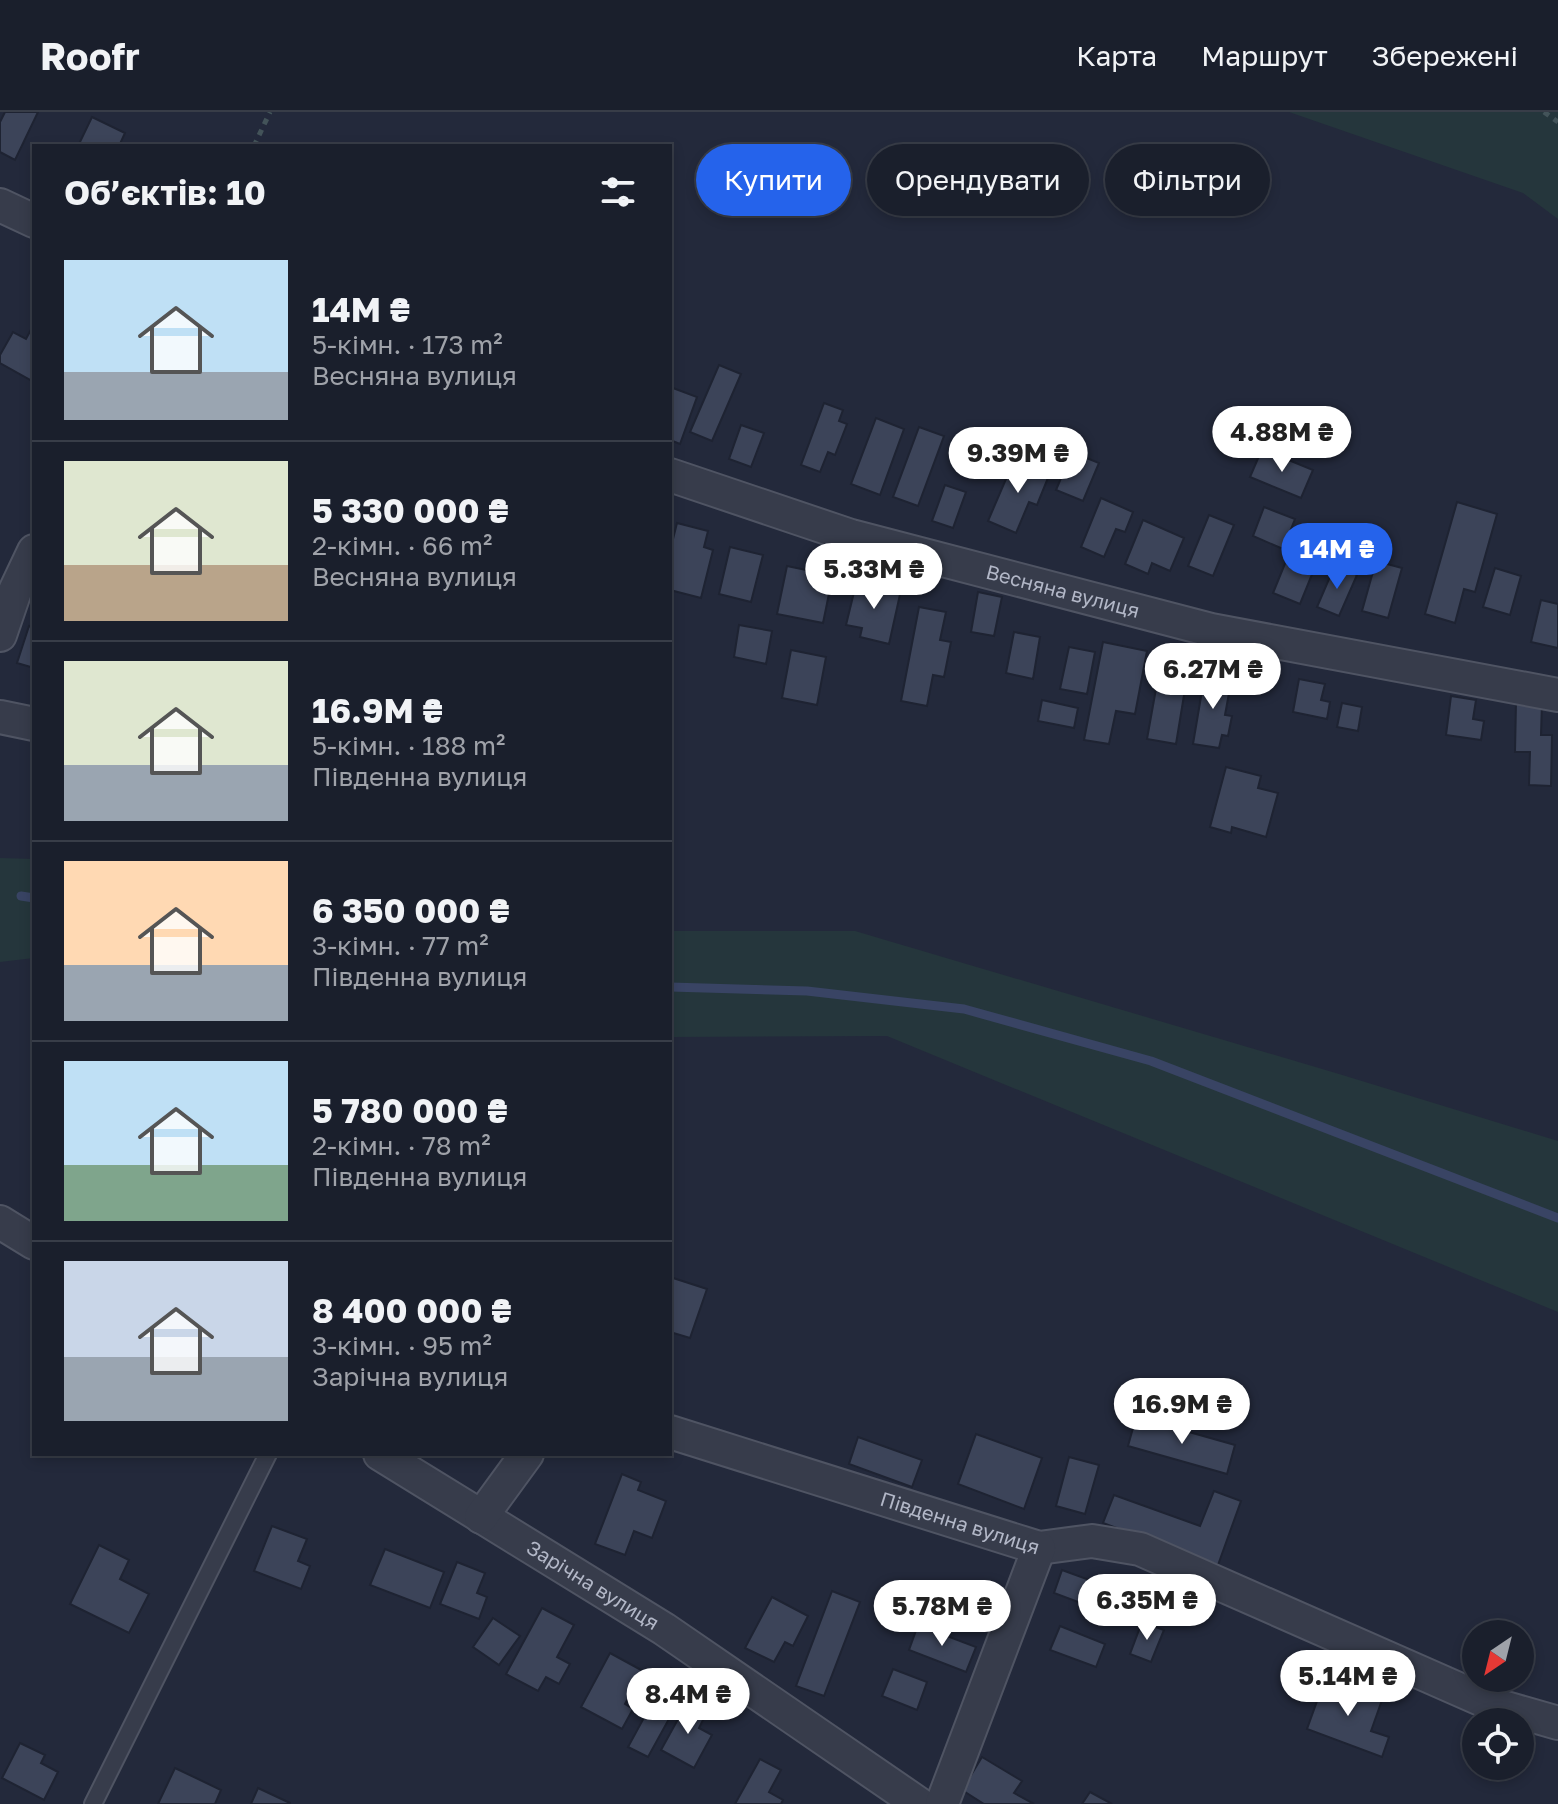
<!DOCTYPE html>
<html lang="uk">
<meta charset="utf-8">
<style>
:root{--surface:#1a1f2c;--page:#232734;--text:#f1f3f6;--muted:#9fa2a9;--line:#383d48;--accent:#2563eb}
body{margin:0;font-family:"Golos Text",sans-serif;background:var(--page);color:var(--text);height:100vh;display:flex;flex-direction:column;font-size:30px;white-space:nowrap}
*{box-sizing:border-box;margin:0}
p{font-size:26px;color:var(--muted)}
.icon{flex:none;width:44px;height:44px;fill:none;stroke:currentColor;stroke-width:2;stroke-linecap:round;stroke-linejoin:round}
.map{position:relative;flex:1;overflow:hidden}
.side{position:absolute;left:32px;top:32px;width:640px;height:1312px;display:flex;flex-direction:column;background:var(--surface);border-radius:0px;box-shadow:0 4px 12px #0003,0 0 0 2px var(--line)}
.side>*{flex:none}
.hud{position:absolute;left:696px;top:32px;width:742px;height:72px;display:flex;gap:16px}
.needle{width:52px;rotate:215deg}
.buttons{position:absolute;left:1462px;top:1508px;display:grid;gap:16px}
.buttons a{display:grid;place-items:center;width:72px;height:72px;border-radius:50%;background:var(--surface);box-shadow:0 4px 12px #0003,0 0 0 2px var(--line);font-size:40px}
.price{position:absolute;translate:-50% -68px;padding:0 18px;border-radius:28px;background:#fff;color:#222;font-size:26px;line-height:52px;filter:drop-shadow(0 2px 4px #0008)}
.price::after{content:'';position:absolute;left:50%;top:48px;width:24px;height:18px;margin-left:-12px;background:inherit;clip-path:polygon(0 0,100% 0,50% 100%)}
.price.on{background:var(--accent);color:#fff}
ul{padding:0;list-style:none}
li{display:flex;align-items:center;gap:24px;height:200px;padding:0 32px}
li+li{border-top:2px solid var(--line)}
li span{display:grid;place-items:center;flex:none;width:224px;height:160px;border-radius:0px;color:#555}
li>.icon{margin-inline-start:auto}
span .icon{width:96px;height:96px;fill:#fffc;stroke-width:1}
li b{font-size:34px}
h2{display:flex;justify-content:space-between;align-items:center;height:96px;padding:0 32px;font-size:34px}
.chip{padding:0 28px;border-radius:36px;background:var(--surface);box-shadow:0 4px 12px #0003,0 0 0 2px var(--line);font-size:28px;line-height:72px}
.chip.on{background:var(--accent);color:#fff}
header{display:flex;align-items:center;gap:48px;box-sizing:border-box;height:112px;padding:0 40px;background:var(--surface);border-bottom:2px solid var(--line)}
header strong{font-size:38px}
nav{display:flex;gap:44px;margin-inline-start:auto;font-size:28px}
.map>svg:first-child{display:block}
.green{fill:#25363c}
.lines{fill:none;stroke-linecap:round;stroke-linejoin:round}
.stream{stroke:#394464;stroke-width:9}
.building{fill:#3c4459;stroke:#1e2332;stroke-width:2}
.lane-casing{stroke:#4f5463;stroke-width:20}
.street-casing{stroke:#4f5463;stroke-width:36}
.path{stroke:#435359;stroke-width:5;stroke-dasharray:6 6;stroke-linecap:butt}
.lane{stroke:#373c4b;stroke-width:16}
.street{stroke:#373c4b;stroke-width:32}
.labels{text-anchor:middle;stroke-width:8;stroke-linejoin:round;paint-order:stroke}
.street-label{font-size:20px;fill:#b2b7c7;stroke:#1c2130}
</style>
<header>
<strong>Roofr</strong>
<nav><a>Карта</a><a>Маршрут</a><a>Збережені</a></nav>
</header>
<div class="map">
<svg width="1558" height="1692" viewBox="0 0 1558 1692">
<rect width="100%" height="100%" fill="#23293b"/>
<g class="green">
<path d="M 1289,0 L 1558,0 L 1558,107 L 1523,81 Z"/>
<path d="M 0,746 L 34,747 L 34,846 L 0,850 Z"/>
<path d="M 670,819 L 855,819 L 1339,962 L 1558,1029 L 1558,1200 L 887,924 L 670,925 Z"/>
</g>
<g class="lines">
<g class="stream">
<path d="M 21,784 L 34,786"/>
<path d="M 670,875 L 807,879 L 964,897 L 1151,949 L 1558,1106"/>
</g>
</g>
<g class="building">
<path d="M 5,0 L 38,0 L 15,48 L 0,40 L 0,10 Z"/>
<path d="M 92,5 L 125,21 L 119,34 L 78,34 Z"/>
<path d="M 34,212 L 34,270 L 0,251 L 0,243 L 13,220 L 26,227 Z"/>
<path d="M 719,253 L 741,262 L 712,329 L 690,320 Z"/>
<path d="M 673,276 L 697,285 L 680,332 L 670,328 L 670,283 Z"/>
<path d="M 824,291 L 843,298 L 839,309 L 847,312 L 835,343 L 828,340 L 820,360 L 801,353 Z"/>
<path d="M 876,306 L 904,317 L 880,383 L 851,372 Z"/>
<path d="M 741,313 L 764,321 L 751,355 L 729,347 Z"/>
<path d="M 919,315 L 944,324 L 918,394 L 893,385 Z"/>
<path d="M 1262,337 L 1313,358 L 1301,386 L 1250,365 Z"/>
<path d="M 1072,340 L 1099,351 L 1083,389 L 1056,378 Z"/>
<path d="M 1015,346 L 1050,361 L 1037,393 L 1029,390 L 1016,421 L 988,409 Z"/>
<path d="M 945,373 L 966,380 L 953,416 L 932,409 Z"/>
<path d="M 1101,386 L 1133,400 L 1125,420 L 1116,417 L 1104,445 L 1081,435 Z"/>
<path d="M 1457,390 L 1497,402 L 1475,480 L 1464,477 L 1455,511 L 1425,502 Z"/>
<path d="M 1264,395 L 1295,407 L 1283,437 L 1253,424 Z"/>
<path d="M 1209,403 L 1234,413 L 1213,464 L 1188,454 Z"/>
<path d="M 1143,408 L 1184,426 L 1170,459 L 1152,451 L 1148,462 L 1125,452 Z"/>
<path d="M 677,411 L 708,419 L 704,435 L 713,438 L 701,486 L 670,478 L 672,459 L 670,458 L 670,439 Z"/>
<path d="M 1299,417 L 1326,428 L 1300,492 L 1273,481 Z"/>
<path d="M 730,435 L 763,443 L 751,490 L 719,482 Z"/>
<path d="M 1376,449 L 1402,456 L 1388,506 L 1362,499 Z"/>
<path d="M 1335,453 L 1357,463 L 1339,504 L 1317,495 Z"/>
<path d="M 787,454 L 811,459 L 809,468 L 831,472 L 823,511 L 777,502 Z"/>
<path d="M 1495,456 L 1521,464 L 1510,503 L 1483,495 Z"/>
<path d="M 857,468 L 901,478 L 889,532 L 860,525 L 862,516 L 846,513 Z"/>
<path d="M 978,480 L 1002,485 L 994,524 L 971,520 Z"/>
<path d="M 1541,488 L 1558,492 L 1558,536 L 1531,530 Z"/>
<path d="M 919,495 L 946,500 L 940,528 L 951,530 L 944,565 L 933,563 L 927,594 L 901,589 Z"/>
<path d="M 739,513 L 772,519 L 766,552 L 734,545 Z"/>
<path d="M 29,514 L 34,516 L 34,556 L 17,551 Z"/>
<path d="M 1014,520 L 1040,525 L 1033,567 L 1006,561 Z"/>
<path d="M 1103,530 L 1147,539 L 1135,602 L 1116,599 L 1109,632 L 1084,628 Z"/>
<path d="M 1069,535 L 1095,540 L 1087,582 L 1060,577 Z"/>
<path d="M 791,538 L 826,545 L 817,593 L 782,586 Z"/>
<path d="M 1159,560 L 1187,565 L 1176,632 L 1147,627 Z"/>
<path d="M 1205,561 L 1232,565 L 1225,603 L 1232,604 L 1228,624 L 1222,623 L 1219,636 L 1193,632 Z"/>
<path d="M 1299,567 L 1325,572 L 1321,588 L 1330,590 L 1327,607 L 1293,600 Z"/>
<path d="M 1451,584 L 1476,588 L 1473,607 L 1484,609 L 1481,628 L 1446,623 Z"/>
<path d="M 1042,588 L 1078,596 L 1074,616 L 1038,609 Z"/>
<path d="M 1516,590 L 1542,591 L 1541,623 L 1552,623 L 1551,674 L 1529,673 L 1530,640 L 1515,640 Z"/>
<path d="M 1342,591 L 1362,595 L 1358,619 L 1337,615 Z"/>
<path d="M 1226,655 L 1261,664 L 1258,676 L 1278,681 L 1266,725 L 1232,715 L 1231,721 L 1210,715 Z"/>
<path d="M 670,1165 L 707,1177 L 690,1226 L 670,1220 Z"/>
<path d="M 1136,1305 L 1235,1333 L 1227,1362 L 1128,1334 Z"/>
<path d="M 976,1322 L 1042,1346 L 1024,1397 L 958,1372 Z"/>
<path d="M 858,1325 L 922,1348 L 912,1375 L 849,1352 Z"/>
<path d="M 1069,1345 L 1099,1353 L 1085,1402 L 1056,1394 Z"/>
<path d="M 622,1362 L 641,1370 L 638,1378 L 666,1389 L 652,1426 L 634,1419 L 625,1443 L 595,1432 Z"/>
<path d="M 1214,1379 L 1241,1389 L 1218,1453 L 1103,1411 L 1114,1383 L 1200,1414 Z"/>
<path d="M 272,1414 L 307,1427 L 298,1449 L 310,1454 L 301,1477 L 254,1459 Z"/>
<path d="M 99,1433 L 129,1448 L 120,1467 L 149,1482 L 129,1521 L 70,1492 Z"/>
<path d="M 385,1437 L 444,1460 L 430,1496 L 370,1473 Z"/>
<path d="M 457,1450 L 485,1461 L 477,1481 L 487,1485 L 479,1507 L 440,1492 Z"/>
<path d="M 1062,1458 L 1095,1470 L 1086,1493 L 1054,1481 Z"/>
<path d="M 832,1479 L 860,1490 L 824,1584 L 796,1574 Z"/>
<path d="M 772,1485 L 808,1504 L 793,1534 L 785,1530 L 774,1550 L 745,1536 Z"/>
<path d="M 542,1496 L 574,1513 L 557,1545 L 570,1552 L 559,1572 L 546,1565 L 538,1579 L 506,1562 Z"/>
<path d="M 493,1506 L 520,1524 L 499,1553 L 473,1535 Z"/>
<path d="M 1142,1510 L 1164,1518 L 1151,1550 L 1130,1542 Z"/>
<path d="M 918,1513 L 976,1535 L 966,1560 L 909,1538 Z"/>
<path d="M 1060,1514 L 1105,1532 L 1096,1555 L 1050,1538 Z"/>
<path d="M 610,1541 L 643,1559 L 625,1592 L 633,1597 L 622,1617 L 581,1595 Z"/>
<path d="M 671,1556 L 691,1567 L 648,1645 L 628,1635 Z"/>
<path d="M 893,1557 L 927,1570 L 917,1598 L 882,1584 Z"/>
<path d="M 1325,1567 L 1382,1588 L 1371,1619 L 1389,1625 L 1382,1645 L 1307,1617 Z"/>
<path d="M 688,1589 L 707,1600 L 699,1616 L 712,1623 L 694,1656 L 661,1638 Z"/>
<path d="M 20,1631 L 45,1643 L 41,1651 L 58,1660 L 44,1688 L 2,1666 Z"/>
<path d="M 982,1645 L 1022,1669 L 1014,1681 L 1034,1692 L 984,1692 L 962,1678 Z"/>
<path d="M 760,1647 L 781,1658 L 769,1680 L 783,1688 L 781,1692 L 735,1692 Z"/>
<path d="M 175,1656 L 221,1678 L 215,1692 L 158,1692 Z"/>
<path d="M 258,1676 L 290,1691 L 290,1692 L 251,1692 Z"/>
<path d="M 1090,1680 L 1112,1692 L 1082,1692 Z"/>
</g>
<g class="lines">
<g class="lane-casing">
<path id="lane" d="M 93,1692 L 268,1342"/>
</g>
<g class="street-casing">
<g id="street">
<path d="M 0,93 L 34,109"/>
<path id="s1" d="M 670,363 L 851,424 L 1211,518 L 1558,583"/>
<path d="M 0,523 L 15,479 L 34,439"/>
<path d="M 0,605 L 34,612"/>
<path d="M 0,1110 L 34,1131"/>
<path id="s2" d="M 670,1320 L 1039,1436 L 1092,1429 L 1140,1437 L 1492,1592 L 1558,1611"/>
<path id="s3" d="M 380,1342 L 664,1517 L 919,1692"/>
<path d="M 481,1405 L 527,1342"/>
<path d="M 942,1692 L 1039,1436"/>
</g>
</g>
<g class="path">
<path d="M 1544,0 L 1558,10"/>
<path d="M 254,34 L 270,0"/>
</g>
<use href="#lane" class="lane"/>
<use href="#street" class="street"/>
</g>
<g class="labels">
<g class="street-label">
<text dy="7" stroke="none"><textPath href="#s1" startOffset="410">Весняна вулиця</textPath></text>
<text dy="7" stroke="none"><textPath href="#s2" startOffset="304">Південна вулиця</textPath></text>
<text dy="7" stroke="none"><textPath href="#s3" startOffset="250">Зарічна вулиця</textPath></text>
</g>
</g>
</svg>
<div class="buttons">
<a><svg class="needle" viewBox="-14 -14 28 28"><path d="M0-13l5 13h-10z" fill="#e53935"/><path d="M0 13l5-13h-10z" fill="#9fa2a9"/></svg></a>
<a><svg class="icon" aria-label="locate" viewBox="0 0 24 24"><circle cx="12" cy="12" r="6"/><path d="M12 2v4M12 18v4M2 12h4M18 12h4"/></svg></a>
</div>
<b class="price" style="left:1282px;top:362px">4.88M ₴</b>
<b class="price" style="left:1018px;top:383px">9.39M ₴</b>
<b class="price on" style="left:1337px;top:479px">14M ₴</b>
<b class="price" style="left:874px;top:499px">5.33M ₴</b>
<b class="price" style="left:1213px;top:599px">6.27M ₴</b>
<b class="price" style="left:1182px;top:1334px">16.9M ₴</b>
<b class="price" style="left:1147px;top:1530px">6.35M ₴</b>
<b class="price" style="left:942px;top:1536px">5.78M ₴</b>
<b class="price" style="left:1348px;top:1606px">5.14M ₴</b>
<b class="price" style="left:688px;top:1624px">8.4M ₴</b>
<div class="hud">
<a class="chip on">Купити</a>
<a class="chip">Орендувати</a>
<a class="chip">Фільтри</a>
</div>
<section class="side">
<h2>Об’єктів: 10<svg class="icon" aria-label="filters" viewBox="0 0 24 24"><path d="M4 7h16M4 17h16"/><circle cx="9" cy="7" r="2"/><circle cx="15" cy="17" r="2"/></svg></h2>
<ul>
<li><span style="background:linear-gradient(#bfe0f5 70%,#9aa5b1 0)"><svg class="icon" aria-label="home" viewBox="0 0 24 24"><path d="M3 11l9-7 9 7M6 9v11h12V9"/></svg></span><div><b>14M ₴</b><p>5-кімн. · 173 m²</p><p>Весняна вулиця</p></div></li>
<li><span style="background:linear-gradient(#dfe7d0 65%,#b9a48a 0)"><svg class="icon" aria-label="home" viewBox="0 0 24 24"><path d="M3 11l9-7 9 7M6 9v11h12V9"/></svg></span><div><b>5 330 000 ₴</b><p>2-кімн. · 66 m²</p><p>Весняна вулиця</p></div></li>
<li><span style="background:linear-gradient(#dfe7d0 65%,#9aa5b1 0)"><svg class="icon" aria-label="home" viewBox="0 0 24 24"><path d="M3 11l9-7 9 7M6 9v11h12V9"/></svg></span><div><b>16.9M ₴</b><p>5-кімн. · 188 m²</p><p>Південна вулиця</p></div></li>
<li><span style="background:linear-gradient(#ffd9b3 65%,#9aa5b1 0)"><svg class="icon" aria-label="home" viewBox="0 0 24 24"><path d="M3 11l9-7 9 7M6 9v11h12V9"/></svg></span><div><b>6 350 000 ₴</b><p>3-кімн. · 77 m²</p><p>Південна вулиця</p></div></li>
<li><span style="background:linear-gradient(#bfe0f5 65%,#7fa58c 0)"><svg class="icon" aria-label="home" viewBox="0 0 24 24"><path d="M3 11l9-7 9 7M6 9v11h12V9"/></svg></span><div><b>5 780 000 ₴</b><p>2-кімн. · 78 m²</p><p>Південна вулиця</p></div></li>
<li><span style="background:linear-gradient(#c9d6e8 60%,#9aa5b1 0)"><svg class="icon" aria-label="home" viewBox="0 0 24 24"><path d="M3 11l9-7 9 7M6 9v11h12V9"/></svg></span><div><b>8 400 000 ₴</b><p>3-кімн. · 95 m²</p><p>Зарічна вулиця</p></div></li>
</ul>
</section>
</div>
